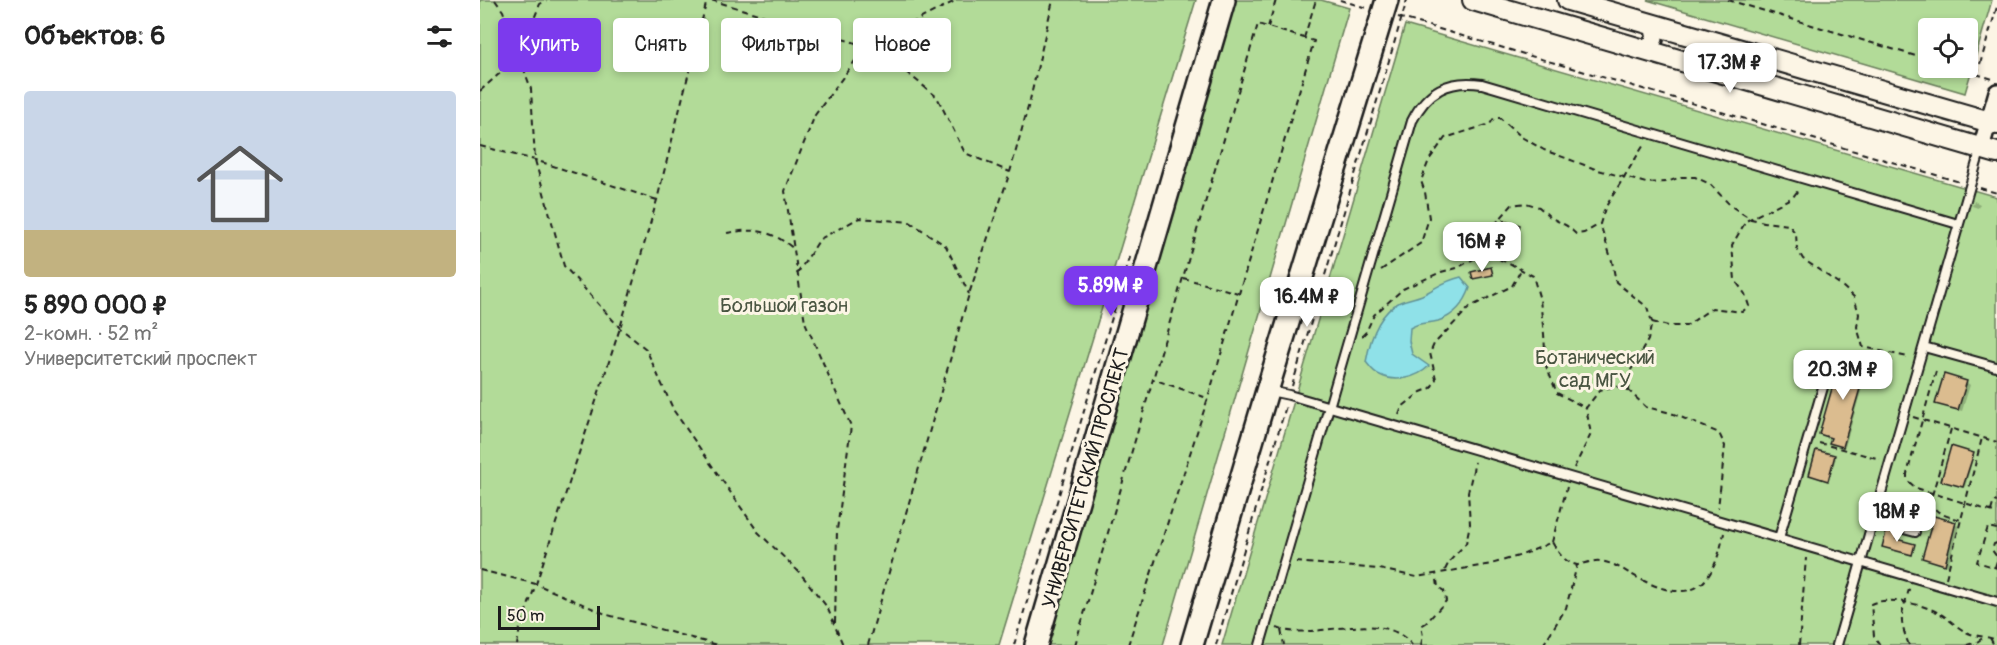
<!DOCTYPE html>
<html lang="ru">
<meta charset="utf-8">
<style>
:root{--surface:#fff;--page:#f2f2f2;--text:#222;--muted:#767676;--line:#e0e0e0;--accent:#7c3aed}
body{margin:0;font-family:Pangolin,sans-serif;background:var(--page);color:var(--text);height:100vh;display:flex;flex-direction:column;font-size:22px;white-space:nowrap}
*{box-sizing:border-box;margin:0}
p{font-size:20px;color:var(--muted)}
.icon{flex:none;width:33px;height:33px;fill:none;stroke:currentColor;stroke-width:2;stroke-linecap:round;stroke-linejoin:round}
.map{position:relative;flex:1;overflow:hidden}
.drawer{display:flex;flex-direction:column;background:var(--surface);width:480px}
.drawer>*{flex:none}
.top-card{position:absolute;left:18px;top:18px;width:570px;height:54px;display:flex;gap:12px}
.controls{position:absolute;left:1438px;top:18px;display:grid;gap:12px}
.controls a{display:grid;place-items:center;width:60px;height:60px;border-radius:6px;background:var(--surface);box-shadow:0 3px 9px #0003;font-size:30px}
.scale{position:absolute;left:18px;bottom:15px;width:102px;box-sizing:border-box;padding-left:6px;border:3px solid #1c1c1c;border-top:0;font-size:16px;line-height:21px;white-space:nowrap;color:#1c1c1c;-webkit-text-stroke:4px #fcf5e5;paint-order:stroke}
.price{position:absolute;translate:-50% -51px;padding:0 14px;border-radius:12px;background:#fff;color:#222;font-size:20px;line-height:39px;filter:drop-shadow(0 2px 3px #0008)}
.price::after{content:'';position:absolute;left:50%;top:36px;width:18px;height:14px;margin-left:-9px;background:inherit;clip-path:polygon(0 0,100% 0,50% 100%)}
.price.current{background:var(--accent);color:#fff}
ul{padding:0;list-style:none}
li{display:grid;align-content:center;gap:12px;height:318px;padding:0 24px}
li+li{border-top:2px solid var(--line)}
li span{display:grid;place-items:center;height:186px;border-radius:6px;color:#555}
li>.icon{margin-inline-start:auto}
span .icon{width:108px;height:108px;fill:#fffc;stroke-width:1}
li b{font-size:26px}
h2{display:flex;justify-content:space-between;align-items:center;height:72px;padding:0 24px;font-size:26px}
.tag{padding:0 21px;border-radius:6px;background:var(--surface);box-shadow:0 3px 9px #0003;font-size:21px;line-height:54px}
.tag.current{background:var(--accent);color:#fff}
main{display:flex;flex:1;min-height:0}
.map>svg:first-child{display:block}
.green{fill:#b2db98;stroke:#677c5a;stroke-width:1.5;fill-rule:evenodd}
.water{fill:#8fe1e8;stroke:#619296;stroke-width:1.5}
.shadow{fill:#0003}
.building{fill:#dbbc8f;stroke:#1c1c1c;stroke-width:1.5}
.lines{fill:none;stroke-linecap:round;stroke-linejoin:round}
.service-casing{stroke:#1c1c1c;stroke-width:12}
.minor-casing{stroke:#1c1c1c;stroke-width:20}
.tertiary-casing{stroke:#1c1c1c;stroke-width:24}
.secondary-casing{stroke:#1c1c1c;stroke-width:26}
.path{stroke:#1c1c1c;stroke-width:2;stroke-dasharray:6 4.5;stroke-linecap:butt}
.service{stroke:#fcf5e5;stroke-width:8}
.minor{stroke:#fcf5e5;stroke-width:15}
.tertiary{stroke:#fcf5e5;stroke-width:20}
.secondary{stroke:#fcf5e5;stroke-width:21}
.labels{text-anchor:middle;stroke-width:6;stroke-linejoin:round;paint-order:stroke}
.park-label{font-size:20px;fill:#495541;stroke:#fcf5e5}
.street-label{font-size:20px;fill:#1c1c1c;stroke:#fcf5e5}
</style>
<main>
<section class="drawer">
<h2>Объектов: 6<svg class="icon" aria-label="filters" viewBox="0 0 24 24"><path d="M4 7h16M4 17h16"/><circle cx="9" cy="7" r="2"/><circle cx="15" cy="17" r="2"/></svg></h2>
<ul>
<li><span style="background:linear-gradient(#c9d6e8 75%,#c2b280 0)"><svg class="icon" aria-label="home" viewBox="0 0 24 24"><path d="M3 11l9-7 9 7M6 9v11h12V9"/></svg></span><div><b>5 890 000 ₽</b><p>2-комн. · 52 m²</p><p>Университетский проспект</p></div></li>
</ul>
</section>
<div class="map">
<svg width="1517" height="645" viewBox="0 0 1517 645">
<rect width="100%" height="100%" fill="#fcf5e5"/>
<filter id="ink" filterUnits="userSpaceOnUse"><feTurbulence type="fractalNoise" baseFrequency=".0167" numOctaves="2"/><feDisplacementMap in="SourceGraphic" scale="12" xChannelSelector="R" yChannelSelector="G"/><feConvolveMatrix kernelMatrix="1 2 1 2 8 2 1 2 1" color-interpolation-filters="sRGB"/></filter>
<g filter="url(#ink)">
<g class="green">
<path d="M 0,0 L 716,0 L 519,645 L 0,645 Z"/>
<path d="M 755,0 L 841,0 L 869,8 L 683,645 L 568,645 Z"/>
<path d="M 1167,0 L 1512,0 L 1485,93 ZM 1449,28 L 1488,28 L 1488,68 L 1449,68 Z"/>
<path d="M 925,25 L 1517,197 L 1517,645 L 742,645 Z"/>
</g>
<path class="water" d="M 981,277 L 990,288 C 985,303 974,316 958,321 C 947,324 941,321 930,328 L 929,341 L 932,354 L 949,366 C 937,378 915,383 900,375 C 894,373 890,367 886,362 C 890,339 898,313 920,302 C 927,299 935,298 942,295 C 957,288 963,281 981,277 Z"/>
<g class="shadow">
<path d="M 1196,40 L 1206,43 L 1204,48 L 1195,44 Z"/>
<path d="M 1494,201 L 1500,204 L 1498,208 L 1492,206 Z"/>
<path d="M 1387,362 L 1389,363 L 1365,447 L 1352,443 L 1361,381 Z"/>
<path d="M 1486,382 L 1490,385 L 1482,411 L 1461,405 Z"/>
<path d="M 1493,454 L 1494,455 L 1485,487 L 1464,481 Z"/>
<path d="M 1354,457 L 1356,458 L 1349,480 L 1332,475 Z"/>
<path d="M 1417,503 L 1446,511 L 1444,520 L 1424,514 L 1422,522 L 1413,520 Z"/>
<path d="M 1455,518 L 1479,526 L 1468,566 L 1444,558 Z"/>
</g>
<g class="building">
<path d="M 1024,220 L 1040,225 L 1034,243 L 1014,236 L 1017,227 L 1022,228 Z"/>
<path d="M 1011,267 L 1013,275 L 993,279 L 991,272 Z"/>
<path d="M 1368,355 L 1388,361 L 1363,447 L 1349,443 L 1351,438 L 1339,434 L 1355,378 L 1360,380 Z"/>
<path d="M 1464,374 L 1487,381 L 1478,410 L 1455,404 Z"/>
<path d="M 1471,446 L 1494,453 L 1483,487 L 1461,481 Z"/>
<path d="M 1336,450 L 1355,455 L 1348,481 L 1329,475 Z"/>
<path d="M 1416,501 L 1445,509 L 1442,520 L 1423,515 L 1421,523 L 1410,520 Z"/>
<path d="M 1454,516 L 1476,522 L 1465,565 L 1442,558 Z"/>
<path d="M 1407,529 L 1418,532 L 1416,539 L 1435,544 L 1432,555 L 1402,547 Z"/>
</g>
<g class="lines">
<g class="service-casing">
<g id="service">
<path d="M 1444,347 L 1516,367"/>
<path d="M 790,391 L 809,395 L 1517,602"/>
<path d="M 1393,521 L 1435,532"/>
<path d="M 1299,538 L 1344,384"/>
<path d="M 780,645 L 932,121 C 947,91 968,79 1002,84 L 1478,224"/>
<path d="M 1357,645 L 1501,148"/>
</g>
</g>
<g class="minor-casing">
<g id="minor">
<path d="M 1158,48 L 1168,47 L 1175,39 L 1173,29 L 1166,22"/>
<path d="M 1501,148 L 1517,92"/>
</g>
</g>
<g class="tertiary-casing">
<g id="tertiary">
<path d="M 993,0 L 1517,153"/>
<path d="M 1088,0 L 1517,124"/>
</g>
</g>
<g class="secondary-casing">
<g id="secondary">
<path d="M 556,645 L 744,0"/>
<path d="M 712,645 L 787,391 L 907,0"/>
</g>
</g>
<g class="path">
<path d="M 15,0 L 23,11 L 51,89 L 55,160 L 84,266 L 140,328 L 166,349 L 194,411 L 278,532 L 320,573 L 347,607 L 363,645"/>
<path d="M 231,0 L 386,46 L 409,58 L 457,97 L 485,153 L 530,172"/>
<path d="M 860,0 L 887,8"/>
<path d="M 1248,0 L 1449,60"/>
<path d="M 918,17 L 1480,182"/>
<path d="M 788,27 L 796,0"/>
<path d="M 824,38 L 836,0"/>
<path d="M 1476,68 L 1513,79"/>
<path d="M 1497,74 L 1517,7"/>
<path d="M 0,91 L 39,56 L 60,4 L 67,0"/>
<path d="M 0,146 L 55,160 L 177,200"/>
<path d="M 1500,188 L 1517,193"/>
<path d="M 247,233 C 275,228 291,230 314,249"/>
<path d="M 1008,255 L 1011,229 L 1032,205 L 1046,203 L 1059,207 L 1070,217 L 1087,226 L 1096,234 L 1104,233 L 1120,224"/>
<path d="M 901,270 L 941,243 L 949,218 L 945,192 L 941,181 L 949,160 L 965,138 L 1010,124 L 1014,118 L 1020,118 L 1043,138 L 1064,150 L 1118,170 L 1166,183 L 1187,182 L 1201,177 L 1215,177 L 1230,184 L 1251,206 L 1271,219 L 1284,222 L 1309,225 L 1316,234 L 1317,249 L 1323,259 L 1361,285 L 1374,297 L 1379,314 L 1377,327 L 1383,347 L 1428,357"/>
<path d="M 317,274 L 340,239 L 379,218 L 430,222 L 466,246 L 489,294"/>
<path d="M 703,278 L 758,293"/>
<path d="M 1172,322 L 1188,326 L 1206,326 L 1232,308 L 1262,312 L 1269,306 L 1265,294 L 1255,280 L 1252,245 L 1266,221 L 1313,197 L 1319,189"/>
<path d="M 882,336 L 886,332 L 894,315 L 923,289 L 961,272 L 977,268 L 997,257 L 1008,255 L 1029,263 L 1053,276 L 1060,300 L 1064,334 L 1066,366 L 1077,393 L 1106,408"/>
<path d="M 1456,371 L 1427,474 L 1427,480 L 1436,488 L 1517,513"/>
<path d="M 812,386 L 927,0"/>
<path d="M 1149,391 L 1151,370 L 1168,340 L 1172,322 L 1167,307 L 1136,282 L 1132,261 L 1120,224 L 1125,208 L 1165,143"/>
<path d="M 919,415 L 922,407 L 941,392 L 951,388 L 956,379 L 950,353 L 954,344 L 990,307 L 1032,286 L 1041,270"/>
<path d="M 1433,417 L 1517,442"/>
<path d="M 1471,429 L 1451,499 C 1453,515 1468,516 1481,520"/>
<path d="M 1339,443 L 1400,459"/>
<path d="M 1094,468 L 1111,434 L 1106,408 L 1120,390 L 1136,386 L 1149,391 L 1166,407 L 1191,413 L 1239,433 L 1245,446 L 1238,508"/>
<path d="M 1511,511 L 1514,501 L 1517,502"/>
<path d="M 1517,529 L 1508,527 L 1497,562 L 1517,568"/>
<path d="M 1072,542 L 1087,487"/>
<path d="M 1517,543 L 1514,544 L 1512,550 L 1517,557"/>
<path d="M 816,562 L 899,569 L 937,577 L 1011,564 L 1042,555 L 1072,542 C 1079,554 1084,562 1097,565"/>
<path d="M 1515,567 L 1517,561"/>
<path d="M 0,570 L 56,584 L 128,615 L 237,645"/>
<path d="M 965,570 L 969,562 L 986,543 L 990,524 L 988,492 L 995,462"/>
<path d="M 1466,578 L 1502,438"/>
<path d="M 355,623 L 357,530 L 371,426 L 325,322 L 305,191 L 335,115 L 386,46 L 477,0"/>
<path d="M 797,628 C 806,632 819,632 829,631 C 862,630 908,615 932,645"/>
<path d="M 801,630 L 804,645"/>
<path d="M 1510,638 L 1514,645"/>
<path d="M 37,645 L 40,628 L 56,584 L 140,328 L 177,200 L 227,0"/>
<path d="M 388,645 L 489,294 L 530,172 L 550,100 L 573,0"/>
<path d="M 534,645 L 651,254"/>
<path d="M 595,645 L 673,379 L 727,398"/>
<path d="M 648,645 L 728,398 L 834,41 L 778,24 L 673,379"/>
<path d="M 736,645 L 806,406"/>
<path d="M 941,645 L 943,636 L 941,626 L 946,623 L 966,601 L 964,591 L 958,587 L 956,573"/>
<path d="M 1063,645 L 1086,608 L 1097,565 C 1104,564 1113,560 1120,561 C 1136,563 1147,573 1162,580 C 1215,606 1233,585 1244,533"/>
<path d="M 1319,645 L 1326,558"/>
<path d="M 1400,645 L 1394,636 L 1391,604 C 1408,596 1442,604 1459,613 C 1468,618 1476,627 1486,632 C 1496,637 1507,636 1517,640"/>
<path d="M 1429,645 C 1417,616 1422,615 1430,586"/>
<path d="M 1487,645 L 1497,642 L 1504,637"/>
</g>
<use href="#service" class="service"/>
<use href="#minor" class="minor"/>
<use href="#tertiary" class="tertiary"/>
<use href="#secondary" class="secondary"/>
</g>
</g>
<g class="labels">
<g class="park-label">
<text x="304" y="312">Большой газон</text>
<text x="1115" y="364">Ботанический<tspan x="1115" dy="23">сад МГУ</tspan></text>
</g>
<g class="street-label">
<text transform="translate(605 478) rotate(-74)" y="7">УНИВЕРСИТЕТСКИЙ ПРОСПЕКТ</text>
</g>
</g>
</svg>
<div class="controls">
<a><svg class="icon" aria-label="locate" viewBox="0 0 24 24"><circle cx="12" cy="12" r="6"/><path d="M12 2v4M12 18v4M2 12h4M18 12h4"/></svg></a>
</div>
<div class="scale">50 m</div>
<b class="price" style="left:1250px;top:94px">17.3M ₽</b>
<b class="price" style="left:1002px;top:273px">16M ₽</b>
<b class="price current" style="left:631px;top:317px">5.89M ₽</b>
<b class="price" style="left:827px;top:328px">16.4M ₽</b>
<b class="price" style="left:1363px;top:401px">20.3M ₽</b>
<b class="price" style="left:1417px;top:543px">18M ₽</b>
<div class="top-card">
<a class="tag current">Купить</a>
<a class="tag">Снять</a>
<a class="tag">Фильтры</a>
<a class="tag">Новое</a>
</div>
</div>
</main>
